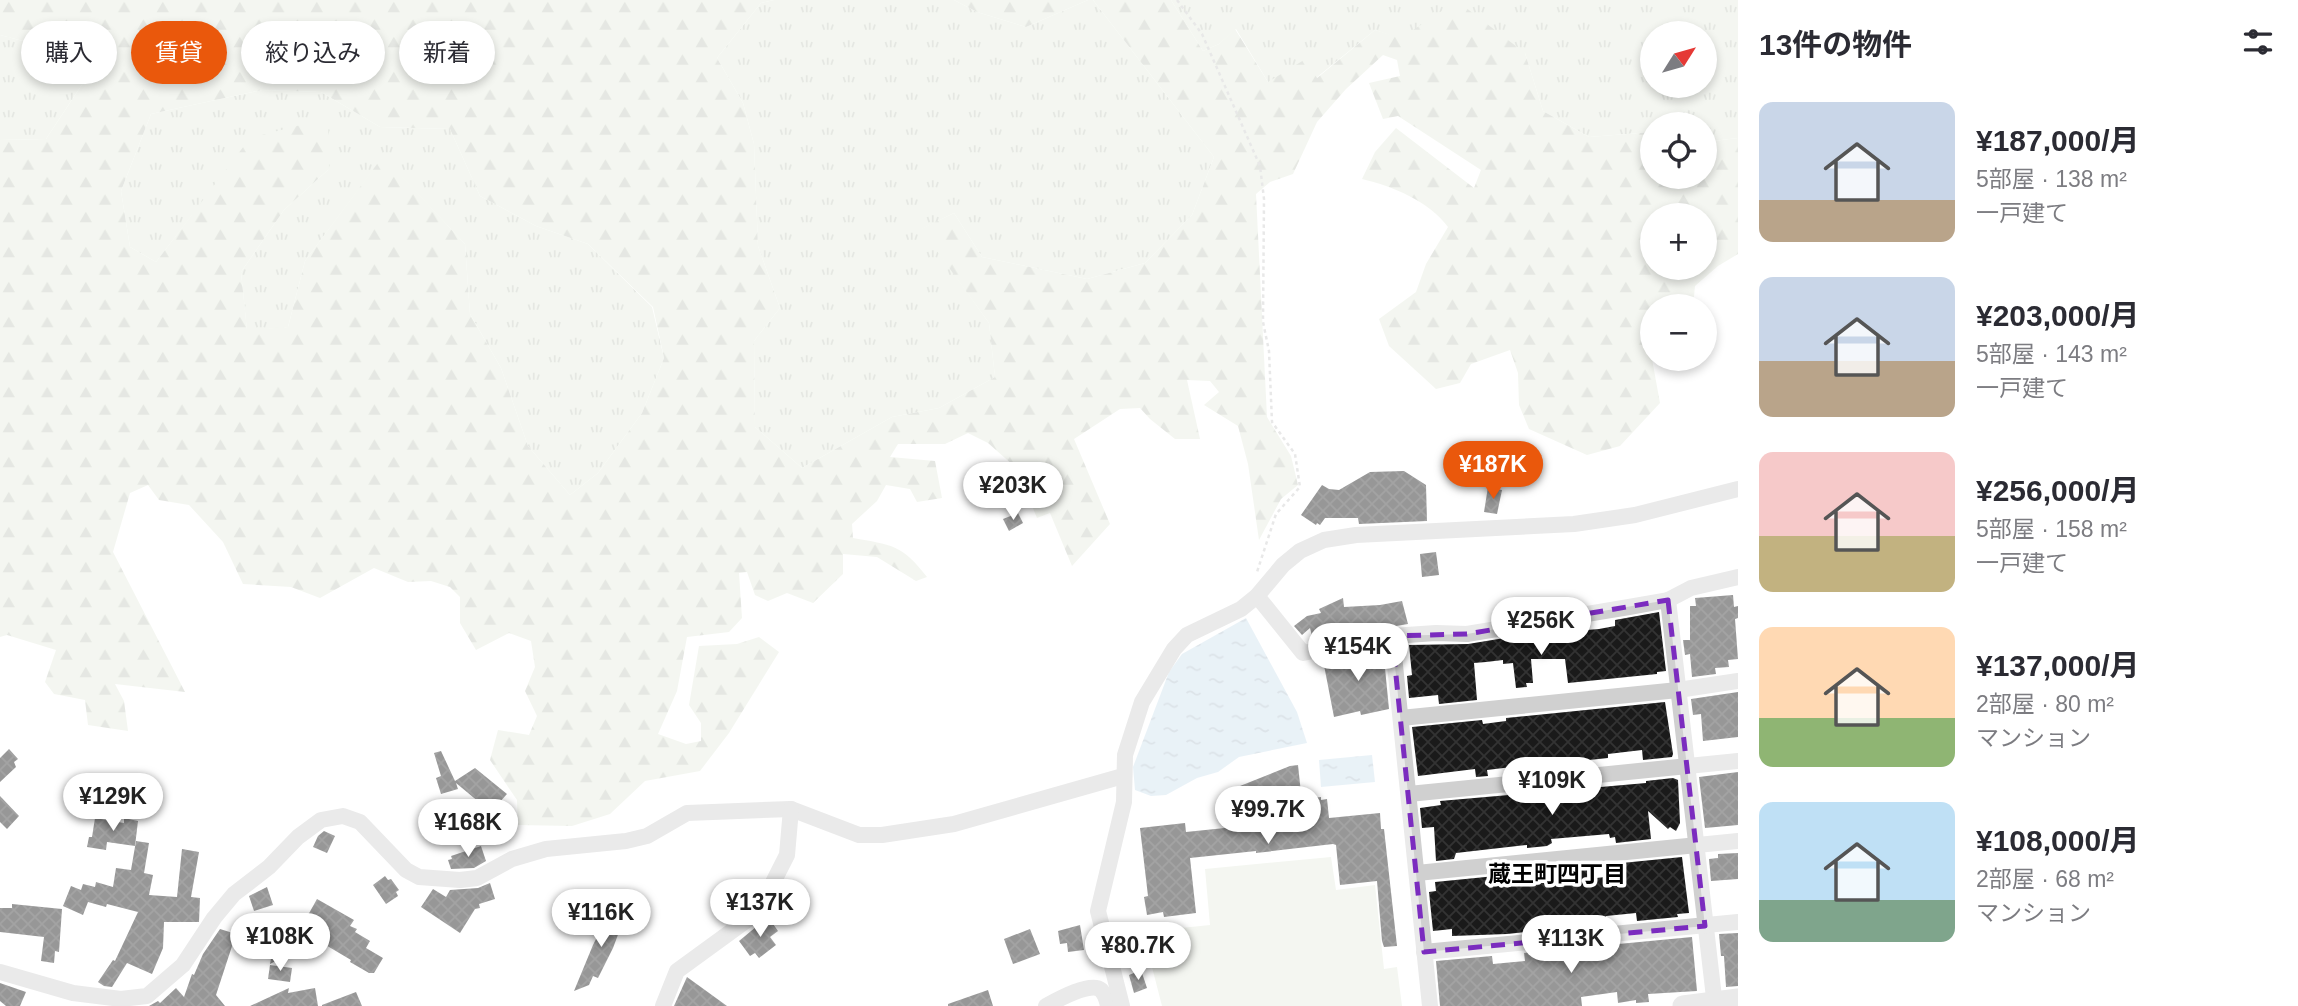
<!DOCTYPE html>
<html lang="ja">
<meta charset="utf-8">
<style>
:root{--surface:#fff;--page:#f7f7f7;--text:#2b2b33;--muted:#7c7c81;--accent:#ea580c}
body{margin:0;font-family:Helvetica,"Noto Sans JP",sans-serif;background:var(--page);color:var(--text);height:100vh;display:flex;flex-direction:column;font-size:26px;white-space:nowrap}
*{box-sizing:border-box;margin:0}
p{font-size:23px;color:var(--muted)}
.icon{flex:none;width:38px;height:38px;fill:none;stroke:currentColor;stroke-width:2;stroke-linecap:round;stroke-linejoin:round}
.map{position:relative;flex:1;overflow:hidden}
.panel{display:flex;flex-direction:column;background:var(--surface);width:560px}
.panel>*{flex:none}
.guide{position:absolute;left:21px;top:21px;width:665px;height:63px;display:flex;gap:14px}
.needle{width:46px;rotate:53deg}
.controls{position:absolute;left:1640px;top:21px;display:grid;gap:14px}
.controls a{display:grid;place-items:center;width:77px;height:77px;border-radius:50%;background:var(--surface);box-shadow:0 4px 10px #0003;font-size:35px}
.price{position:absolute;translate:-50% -60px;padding:0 16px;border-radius:24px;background:#fff;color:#222;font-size:23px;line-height:46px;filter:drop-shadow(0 2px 4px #0008)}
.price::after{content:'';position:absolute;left:50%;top:42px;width:21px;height:16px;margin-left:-10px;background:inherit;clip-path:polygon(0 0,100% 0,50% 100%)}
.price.current{background:var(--accent);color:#fff}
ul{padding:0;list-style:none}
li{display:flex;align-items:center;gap:21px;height:175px;padding:0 21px}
li span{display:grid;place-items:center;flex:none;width:196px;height:140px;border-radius:14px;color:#555}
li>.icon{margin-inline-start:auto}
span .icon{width:84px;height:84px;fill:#fffc;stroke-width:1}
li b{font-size:30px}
h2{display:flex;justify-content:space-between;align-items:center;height:84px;padding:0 21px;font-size:30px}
.pill{padding:0 24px;border-radius:32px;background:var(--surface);box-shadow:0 4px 10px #0003;font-size:24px;line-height:63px}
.pill.current{background:var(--accent);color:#fff}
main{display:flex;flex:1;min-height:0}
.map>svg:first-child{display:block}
.grass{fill:url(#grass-tufts);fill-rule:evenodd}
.forest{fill:url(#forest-firs);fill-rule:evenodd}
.pitch{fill:#e6ecdf}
.water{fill:url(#water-ripples)}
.building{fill:url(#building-cross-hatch)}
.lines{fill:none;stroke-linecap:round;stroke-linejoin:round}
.path{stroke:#cdcdcd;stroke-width:2.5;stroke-dasharray:3.5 3.5;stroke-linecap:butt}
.minor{stroke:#d0d0d0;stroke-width:16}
.tertiary{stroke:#d0d0d0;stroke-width:21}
.marked{fill:none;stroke:#7b2cbf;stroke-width:5;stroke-dasharray:14 9;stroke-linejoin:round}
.labels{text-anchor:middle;stroke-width:7;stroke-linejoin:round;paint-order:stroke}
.neighbourhood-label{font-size:23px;font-weight:bold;fill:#000;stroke:#fff}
</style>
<main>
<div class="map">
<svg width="1738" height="1006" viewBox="0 0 1738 1006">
<defs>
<pattern id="grass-tufts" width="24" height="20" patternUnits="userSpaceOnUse" patternTransform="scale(1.75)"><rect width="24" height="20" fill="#e6ecdf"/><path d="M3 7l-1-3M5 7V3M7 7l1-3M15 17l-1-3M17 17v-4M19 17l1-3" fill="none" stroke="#c6cbc0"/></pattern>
<pattern id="forest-firs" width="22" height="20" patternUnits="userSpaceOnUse" patternTransform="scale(1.75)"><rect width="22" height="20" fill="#e6ecdf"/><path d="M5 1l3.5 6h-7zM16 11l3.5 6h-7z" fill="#c6cbc0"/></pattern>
<pattern id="water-ripples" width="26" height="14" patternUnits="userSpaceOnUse" patternTransform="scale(1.75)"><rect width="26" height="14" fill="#cfe2ee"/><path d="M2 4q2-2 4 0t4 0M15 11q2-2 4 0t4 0" fill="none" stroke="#b2c2cd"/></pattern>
<pattern id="building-cross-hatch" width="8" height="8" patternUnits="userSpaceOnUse" patternTransform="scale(1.75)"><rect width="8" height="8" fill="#1a1a1a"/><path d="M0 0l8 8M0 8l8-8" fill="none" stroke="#333"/></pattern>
</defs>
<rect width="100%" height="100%" fill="#fff"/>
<g class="grass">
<path d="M 774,0 L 954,0 L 977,12 L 1026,27 L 1088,0 L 1093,0 L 1214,157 L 1192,215 L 1145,263 L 1087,279 L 982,257 L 954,213 L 922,229 L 989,323 L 995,377 L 939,408 L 892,417 L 802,468 L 755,427 L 754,341 L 780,308 L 758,246 L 754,144 L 743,103 L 717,58 L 761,3 Z"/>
<path d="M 1171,0 L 1738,0 L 1738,138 L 1705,142 L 1704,124 L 1652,124 L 1652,132 L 1589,137 L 1543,111 L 1525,53 L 1401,39 L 1375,30 L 1316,78 L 1268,82 L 1236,29 L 1219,44 L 1203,51 ZM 1652,33 L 1704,33 L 1704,86 L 1652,86 Z"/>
<path d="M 0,35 L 23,41 L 93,68 L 46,139 L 0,140 Z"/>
<path d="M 262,90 L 321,92 L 380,127 L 450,129 L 480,196 L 536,226 L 588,244 L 652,307 L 664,358 L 642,413 L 598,473 L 570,495 L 528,446 L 501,368 L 470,314 L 465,244 L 383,157 L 305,261 L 288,327 L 247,331 L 241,272 L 284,210 L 329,169 L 192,215 L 156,262 L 130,247 L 121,191 L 151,114 Z"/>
</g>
<g class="forest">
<path d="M 0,0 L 774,0 L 761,3 L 717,58 L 743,103 L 754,144 L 758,246 L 780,308 L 754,341 L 755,427 L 802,468 L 892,417 L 939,408 L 995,377 L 989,323 L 921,229 L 954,213 L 982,257 L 1087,279 L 1145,263 L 1192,215 L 1214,157 L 1093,0 L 1171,0 L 1203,51 L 1219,44 L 1235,29 L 1268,82 L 1304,60 L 1317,78 L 1375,30 L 1401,38 L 1457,1 L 1525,53 L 1543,111 L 1589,137 L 1652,132 L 1652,177 L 1704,177 L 1705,142 L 1738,138 L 1738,254 L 1718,266 L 1695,286 L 1693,306 L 1652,306 L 1652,359 L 1660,403 L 1620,446 L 1587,455 L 1529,429 L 1519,405 L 1518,373 L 1510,350 L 1471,364 L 1460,383 L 1436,389 L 1389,346 L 1379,319 L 1416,292 L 1426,264 L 1448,227 C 1429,201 1392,186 1362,179 L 1375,152 L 1396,128 L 1474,188 L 1481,170 L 1398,116 L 1383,119 L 1369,83 L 1400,76 L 1397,60 L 1383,55 L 1346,89 L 1317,122 L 1293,174 L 1270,182 L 1256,194 L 1267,417 L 1291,456 L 1298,485 L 1281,499 L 1259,540 L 1248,464 L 1238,426 L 1204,405 L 1219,392 L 1210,381 L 1187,380 L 1200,439 L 1175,439 L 1150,419 L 1140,408 L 1120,409 L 1074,439 L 1110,524 L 1072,566 L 1050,513 L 1037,518 L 1027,494 L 1031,481 L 988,443 L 968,433 L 945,444 L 898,444 L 890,457 L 935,461 L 942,498 L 917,502 L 910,489 L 886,485 L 877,501 L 852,524 L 853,538 C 891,545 902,544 927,577 L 916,581 L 877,557 L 843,554 L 843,574 L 813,603 L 787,593 L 768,601 L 755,595 L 747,572 L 739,573 L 742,618 L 729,632 L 687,637 L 677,691 L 658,734 L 686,744 L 701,741 L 701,723 L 689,705 L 699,646 L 737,644 L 759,637 L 779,652 L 729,733 L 700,771 L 645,781 L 610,814 L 572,826 L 518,825 L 517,800 L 490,760 L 498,730 L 529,735 L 537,716 L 525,691 L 535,667 L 531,641 L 509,633 L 476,650 L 460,623 L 460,597 L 450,587 L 431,581 L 408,582 L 374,568 L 320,598 L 291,587 L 243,584 L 223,542 L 189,505 L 159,500 L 148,485 L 130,493 L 113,552 L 185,692 L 115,684 L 124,701 L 128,731 L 88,725 L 85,700 L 54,694 L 45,682 L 56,650 L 7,635 L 0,637 L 0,140 L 46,139 L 93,68 L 23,41 L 0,35 ZM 262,90 L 321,92 L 380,127 L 450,129 L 480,196 L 536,226 L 588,244 L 653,307 L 664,358 L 642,413 L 598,473 L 570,495 L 528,446 L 501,368 L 470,314 L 465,244 L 383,156 L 305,261 L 288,327 L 247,330 L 241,272 L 284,210 L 329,169 L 328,118 L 250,138 L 156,262 L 130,247 L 121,191 L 151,114 ZM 1652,215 L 1704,215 L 1704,268 L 1652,268 Z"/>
<path d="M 954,0 L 1088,0 L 1026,27 L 977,12 Z"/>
</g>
<path class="pitch" d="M 1331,857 L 1336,890 L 1375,885 L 1384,969 L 1397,967 L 1402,1006 L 1162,1006 L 1143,932 L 1210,925 L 1205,869 Z"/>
<g class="water">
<path d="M 1246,618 L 1297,712 L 1307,743 L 1239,757 L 1218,772 L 1197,778 L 1166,795 L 1151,796 L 1135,790 L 1133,767 L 1169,672 L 1182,654 Z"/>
<path d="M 1372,755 L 1375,782 L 1321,787 L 1319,760 Z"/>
</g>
<g class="building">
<path d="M 1404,471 L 1426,485 L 1427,521 L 1359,524 L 1358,518 L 1325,518 L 1320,525 L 1317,523 L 1316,525 L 1301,515 L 1322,485 L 1329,489 L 1339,490 L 1370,472 Z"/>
<path d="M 1488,487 L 1502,490 L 1497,514 L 1484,512 Z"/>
<path d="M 1018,513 L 1023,523 L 1009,531 L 1003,519 Z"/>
<path d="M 1436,552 L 1439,575 L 1422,577 L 1420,554 Z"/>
<path d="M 1733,595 L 1734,607 L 1738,606 L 1738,618 L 1735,619 L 1738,659 L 1728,660 L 1729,667 L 1715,668 L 1716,674 L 1692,677 L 1690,654 L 1685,655 L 1683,640 L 1690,640 L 1690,606 L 1696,606 L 1695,598 Z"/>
<path d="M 1343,598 L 1344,607 L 1380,605 L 1402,601 L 1408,624 L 1313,640 L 1310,628 L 1302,635 L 1294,626 L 1307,616 L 1321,613 L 1319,609 Z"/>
<path d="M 1659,612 L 1666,671 L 1657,672 L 1657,674 L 1568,683 L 1565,659 L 1531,659 L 1533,683 L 1526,683 L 1527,687 L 1516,688 L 1513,663 L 1503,664 L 1503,660 L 1486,662 L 1474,663 L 1477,700 L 1439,704 L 1438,695 L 1409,698 L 1407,676 L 1412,675 L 1409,645 L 1468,644 L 1573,627 L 1574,631 L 1599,629 L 1615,626 L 1615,620 Z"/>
<path d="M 1383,648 L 1389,709 L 1361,715 L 1360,711 L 1334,717 L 1323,660 Z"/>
<path d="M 1738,692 L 1738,737 L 1703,741 L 1701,714 L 1693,715 L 1691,699 Z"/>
<path d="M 1665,702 L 1673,754 L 1672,757 L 1643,760 L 1642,750 L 1608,754 L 1608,758 L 1589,760 L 1589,765 L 1558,768 L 1558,763 L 1512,767 L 1487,770 L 1488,776 L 1476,777 L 1475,769 L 1418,776 L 1412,727 L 1482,720 L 1483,724 L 1506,721 L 1506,718 Z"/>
<path d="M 9,749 L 18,759 L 14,762 L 16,767 L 0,782 L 0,758 Z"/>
<path d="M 441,751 L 455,781 L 475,768 L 507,794 L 491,812 L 456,783 L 458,789 L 441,794 L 436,778 L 441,776 L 434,753 Z"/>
<path d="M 1298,765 L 1301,793 L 1283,795 L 1286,823 L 1308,821 L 1305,799 L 1321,797 L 1321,800 L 1327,799 L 1329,818 L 1380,813 L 1381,829 L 1384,829 L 1397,946 L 1384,947 L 1382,941 L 1377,881 L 1340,885 L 1336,845 L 1333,844 L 1256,853 L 1256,851 L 1190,858 L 1196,913 L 1164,917 L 1163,912 L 1147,915 L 1144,897 L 1148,896 L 1140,828 L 1185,823 L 1186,832 L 1244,826 L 1240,786 L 1290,766 Z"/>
<path d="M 1738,772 L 1738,825 L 1705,828 L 1699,777 Z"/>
<path d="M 1673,778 L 1678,780 L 1680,823 L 1676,831 L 1670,827 L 1668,829 L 1648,811 L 1651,839 L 1616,843 L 1615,837 L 1610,838 L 1609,834 L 1551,839 L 1552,843 L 1547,846 L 1527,848 L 1527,845 L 1456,853 L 1454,859 L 1436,861 L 1434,827 L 1422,828 L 1420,808 L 1441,805 L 1440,801 L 1646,783 L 1646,781 Z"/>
<path d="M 0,796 L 19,816 L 7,829 L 0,822 Z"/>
<path d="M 95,818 L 124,823 L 124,818 L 138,821 L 135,846 L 107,842 L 106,850 L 87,847 L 89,837 L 92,837 Z"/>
<path d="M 324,831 L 335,836 L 327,853 L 313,847 L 318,836 Z"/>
<path d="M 136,841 L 149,843 L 144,873 L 153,875 L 149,895 L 177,897 L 182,849 L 199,852 L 191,897 L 200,898 L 199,922 L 164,922 L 163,948 L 152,974 L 127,963 L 112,987 L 104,986 L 98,982 L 113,960 L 115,961 L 138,912 L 107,904 L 106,907 L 88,902 L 83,915 L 63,906 L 71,886 L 81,890 L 83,884 L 95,887 L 96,882 L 113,887 L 116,868 L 131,870 Z"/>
<path d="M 481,846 L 486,861 L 474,868 L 451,869 L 448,860 L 452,859 L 451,856 Z"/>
<path d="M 1738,853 L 1738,879 L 1711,881 L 1709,859 L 1718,858 L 1718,854 Z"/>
<path d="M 1682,857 L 1689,913 L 1677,914 L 1678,917 L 1637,921 L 1636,913 L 1606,916 L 1606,924 L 1562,928 L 1561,920 L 1534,923 L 1535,931 L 1507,934 L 1452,936 L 1452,929 L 1433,931 L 1429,892 L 1436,891 L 1435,882 L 1587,867 L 1588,879 L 1613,876 L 1612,864 Z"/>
<path d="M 385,876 L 388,880 L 391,879 L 399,890 L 396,892 L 398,896 L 386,904 L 373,885 Z"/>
<path d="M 490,883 L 495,899 L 479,904 L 480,908 L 475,909 L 460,933 L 421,907 L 433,889 L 446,897 L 450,890 L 478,888 Z"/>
<path d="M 267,887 L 273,905 L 254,911 L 249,896 Z"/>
<path d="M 317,899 L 354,920 L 350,926 L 357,929 L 355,932 L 370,941 L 366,948 L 383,958 L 374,973 L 369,973 L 350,962 L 351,960 L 324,944 L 319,951 L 308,944 L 270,964 L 273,947 L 277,948 L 312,929 L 303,924 Z"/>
<path d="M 12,904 L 62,909 L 59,952 L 55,951 L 54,963 L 41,961 L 44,937 L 0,932 L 0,908 L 12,908 Z"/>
<path d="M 610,911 L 625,916 L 613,948 L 598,978 L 593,976 L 589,985 L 574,991 L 593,945 Z"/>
<path d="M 768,917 L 778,931 L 770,937 L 776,945 L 759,958 L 755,953 L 750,956 L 739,941 Z"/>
<path d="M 1080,925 L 1084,950 L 1068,952 L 1067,943 L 1060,944 L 1058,931 Z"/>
<path d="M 220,929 L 236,934 L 216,995 L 225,1006 L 149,1006 L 158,1001 L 160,1003 L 176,988 L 184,997 L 192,974 L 194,975 L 203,954 Z"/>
<path d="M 1030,929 L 1040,954 L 1013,964 L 1004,939 Z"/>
<path d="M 1738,933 L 1738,986 L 1726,987 L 1724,956 L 1721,956 L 1719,934 Z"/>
<path d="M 1692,937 L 1697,991 L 1648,994 L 1649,1002 L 1636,1003 L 1636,1000 L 1618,1003 L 1617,992 L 1581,997 L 1582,1006 L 1440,1006 L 1436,961 L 1492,956 L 1493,964 L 1525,961 L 1524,953 Z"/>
<path d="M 270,965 L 292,968 L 290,982 L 268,979 Z"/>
<path d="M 1141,970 L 1147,988 L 1134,993 L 1129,975 Z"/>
<path d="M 687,977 L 727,1006 L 674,1006 Z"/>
<path d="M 0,983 L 26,992 L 20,1006 L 6,1006 L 0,1001 Z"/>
<path d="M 289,988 L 288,993 L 315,988 L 318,1006 L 250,1006 Z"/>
<path d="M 988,990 L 993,1006 L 948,1006 L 948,1004 Z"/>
<path d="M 356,992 L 362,1006 L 322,1006 L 322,1005 Z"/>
</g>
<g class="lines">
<path class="path" d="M 1177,0 L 1202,34 L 1260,166 L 1264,199 L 1263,322 L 1269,351 L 1272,422 L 1295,454 L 1300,487 L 1276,514 L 1257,572"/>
<g class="minor">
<path d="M 1257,596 L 1303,653 L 1392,636 L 1436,633 L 1467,634 L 1629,607 L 1668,600 L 1691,588 L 1738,577"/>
<path d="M 1668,600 L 1715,1006"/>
<path d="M 1392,636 L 1430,1006"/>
<path d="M 1401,718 L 1678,690 L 1738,681"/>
<path d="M 1409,794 L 1738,761"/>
<path d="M 1417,873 L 1738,841"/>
<path d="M 1424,952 L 1738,922"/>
<path d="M 0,972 L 73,993 L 121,999 L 147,996 L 183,965 L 214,918 L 234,894 L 269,867 L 298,837 L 321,820 L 343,816 L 360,822 L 406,870 L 419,877 L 460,880 L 477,878 L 512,859 L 546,849 L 626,841 L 647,836 L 687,813 L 791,809 L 859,835 L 882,835 L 954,824 L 1123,776"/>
<path d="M 663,1006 L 677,971 L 758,912 L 787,855 L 791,809"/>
<path d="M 1046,1006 C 1057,1000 1091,981 1101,990 C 1105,994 1107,1001 1108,1006"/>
<path d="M 1122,1006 L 1098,911 L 1124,802 L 1125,755 L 1142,702 L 1174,649 L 1187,635 L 1241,609 L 1257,596 L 1283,565 L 1300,551 L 1324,540 L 1356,535 L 1574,524 L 1635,515 L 1738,489"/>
</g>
<path class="tertiary" d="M 1683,1006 L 1738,999"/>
</g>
<path d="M0 0H1738V1006H0ZM 1668,600 L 1705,926 L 1424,952 L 1392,636 L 1467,634 Z" fill="#fff" fill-opacity=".55" fill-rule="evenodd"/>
<path class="marked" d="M 1668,600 L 1705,926 L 1424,952 L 1392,636 L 1467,634 Z"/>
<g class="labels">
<g class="neighbourhood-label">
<text x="1557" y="882">蔵王町四丁目</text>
</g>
</g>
</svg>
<div class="controls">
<a><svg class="needle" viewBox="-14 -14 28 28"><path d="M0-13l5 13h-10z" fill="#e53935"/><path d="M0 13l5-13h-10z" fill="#7c7c81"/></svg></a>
<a><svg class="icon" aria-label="locate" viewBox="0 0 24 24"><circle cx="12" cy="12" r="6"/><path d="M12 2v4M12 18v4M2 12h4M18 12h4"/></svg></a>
<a>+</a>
<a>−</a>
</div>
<b class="price current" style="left:1493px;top:501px">¥187K</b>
<b class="price" style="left:1013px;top:522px">¥203K</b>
<b class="price" style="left:1541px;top:657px">¥256K</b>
<b class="price" style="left:1358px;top:683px">¥154K</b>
<b class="price" style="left:1552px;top:817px">¥109K</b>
<b class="price" style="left:113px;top:833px">¥129K</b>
<b class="price" style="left:1268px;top:846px">¥99.7K</b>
<b class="price" style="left:468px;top:859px">¥168K</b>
<b class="price" style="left:760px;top:939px">¥137K</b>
<b class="price" style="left:601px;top:949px">¥116K</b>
<b class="price" style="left:280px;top:973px">¥108K</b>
<b class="price" style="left:1571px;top:975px">¥113K</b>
<b class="price" style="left:1138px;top:982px">¥80.7K</b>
<div class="guide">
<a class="pill">購入</a>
<a class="pill current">賃貸</a>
<a class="pill">絞り込み</a>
<a class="pill">新着</a>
</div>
</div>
<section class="panel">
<h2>13件の物件<svg class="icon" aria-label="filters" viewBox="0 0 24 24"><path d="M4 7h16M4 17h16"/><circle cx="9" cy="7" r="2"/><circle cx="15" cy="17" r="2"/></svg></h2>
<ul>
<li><span style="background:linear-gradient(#c9d6e8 70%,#b9a48a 0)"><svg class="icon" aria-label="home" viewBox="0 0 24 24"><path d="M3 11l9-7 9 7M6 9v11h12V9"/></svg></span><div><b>¥187,000/月</b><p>5部屋 · 138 m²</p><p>一戸建て</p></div></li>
<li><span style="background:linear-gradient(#c9d6e8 60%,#b9a48a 0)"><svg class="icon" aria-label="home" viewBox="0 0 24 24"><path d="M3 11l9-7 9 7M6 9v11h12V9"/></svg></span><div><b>¥203,000/月</b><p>5部屋 · 143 m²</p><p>一戸建て</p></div></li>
<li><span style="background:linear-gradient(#f6c9c9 60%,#c2b280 0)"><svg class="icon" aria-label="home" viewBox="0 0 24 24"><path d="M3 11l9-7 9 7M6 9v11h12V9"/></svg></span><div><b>¥256,000/月</b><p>5部屋 · 158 m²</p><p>一戸建て</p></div></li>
<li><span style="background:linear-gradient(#ffd9b3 65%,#8fb573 0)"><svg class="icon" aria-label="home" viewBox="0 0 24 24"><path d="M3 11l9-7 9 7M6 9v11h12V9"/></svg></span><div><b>¥137,000/月</b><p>2部屋 · 80 m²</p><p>マンション</p></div></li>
<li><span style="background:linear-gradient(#bfe0f5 70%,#7fa58c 0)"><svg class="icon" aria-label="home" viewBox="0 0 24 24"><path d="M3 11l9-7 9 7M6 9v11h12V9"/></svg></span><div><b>¥108,000/月</b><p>2部屋 · 68 m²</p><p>マンション</p></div></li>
</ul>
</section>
</main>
